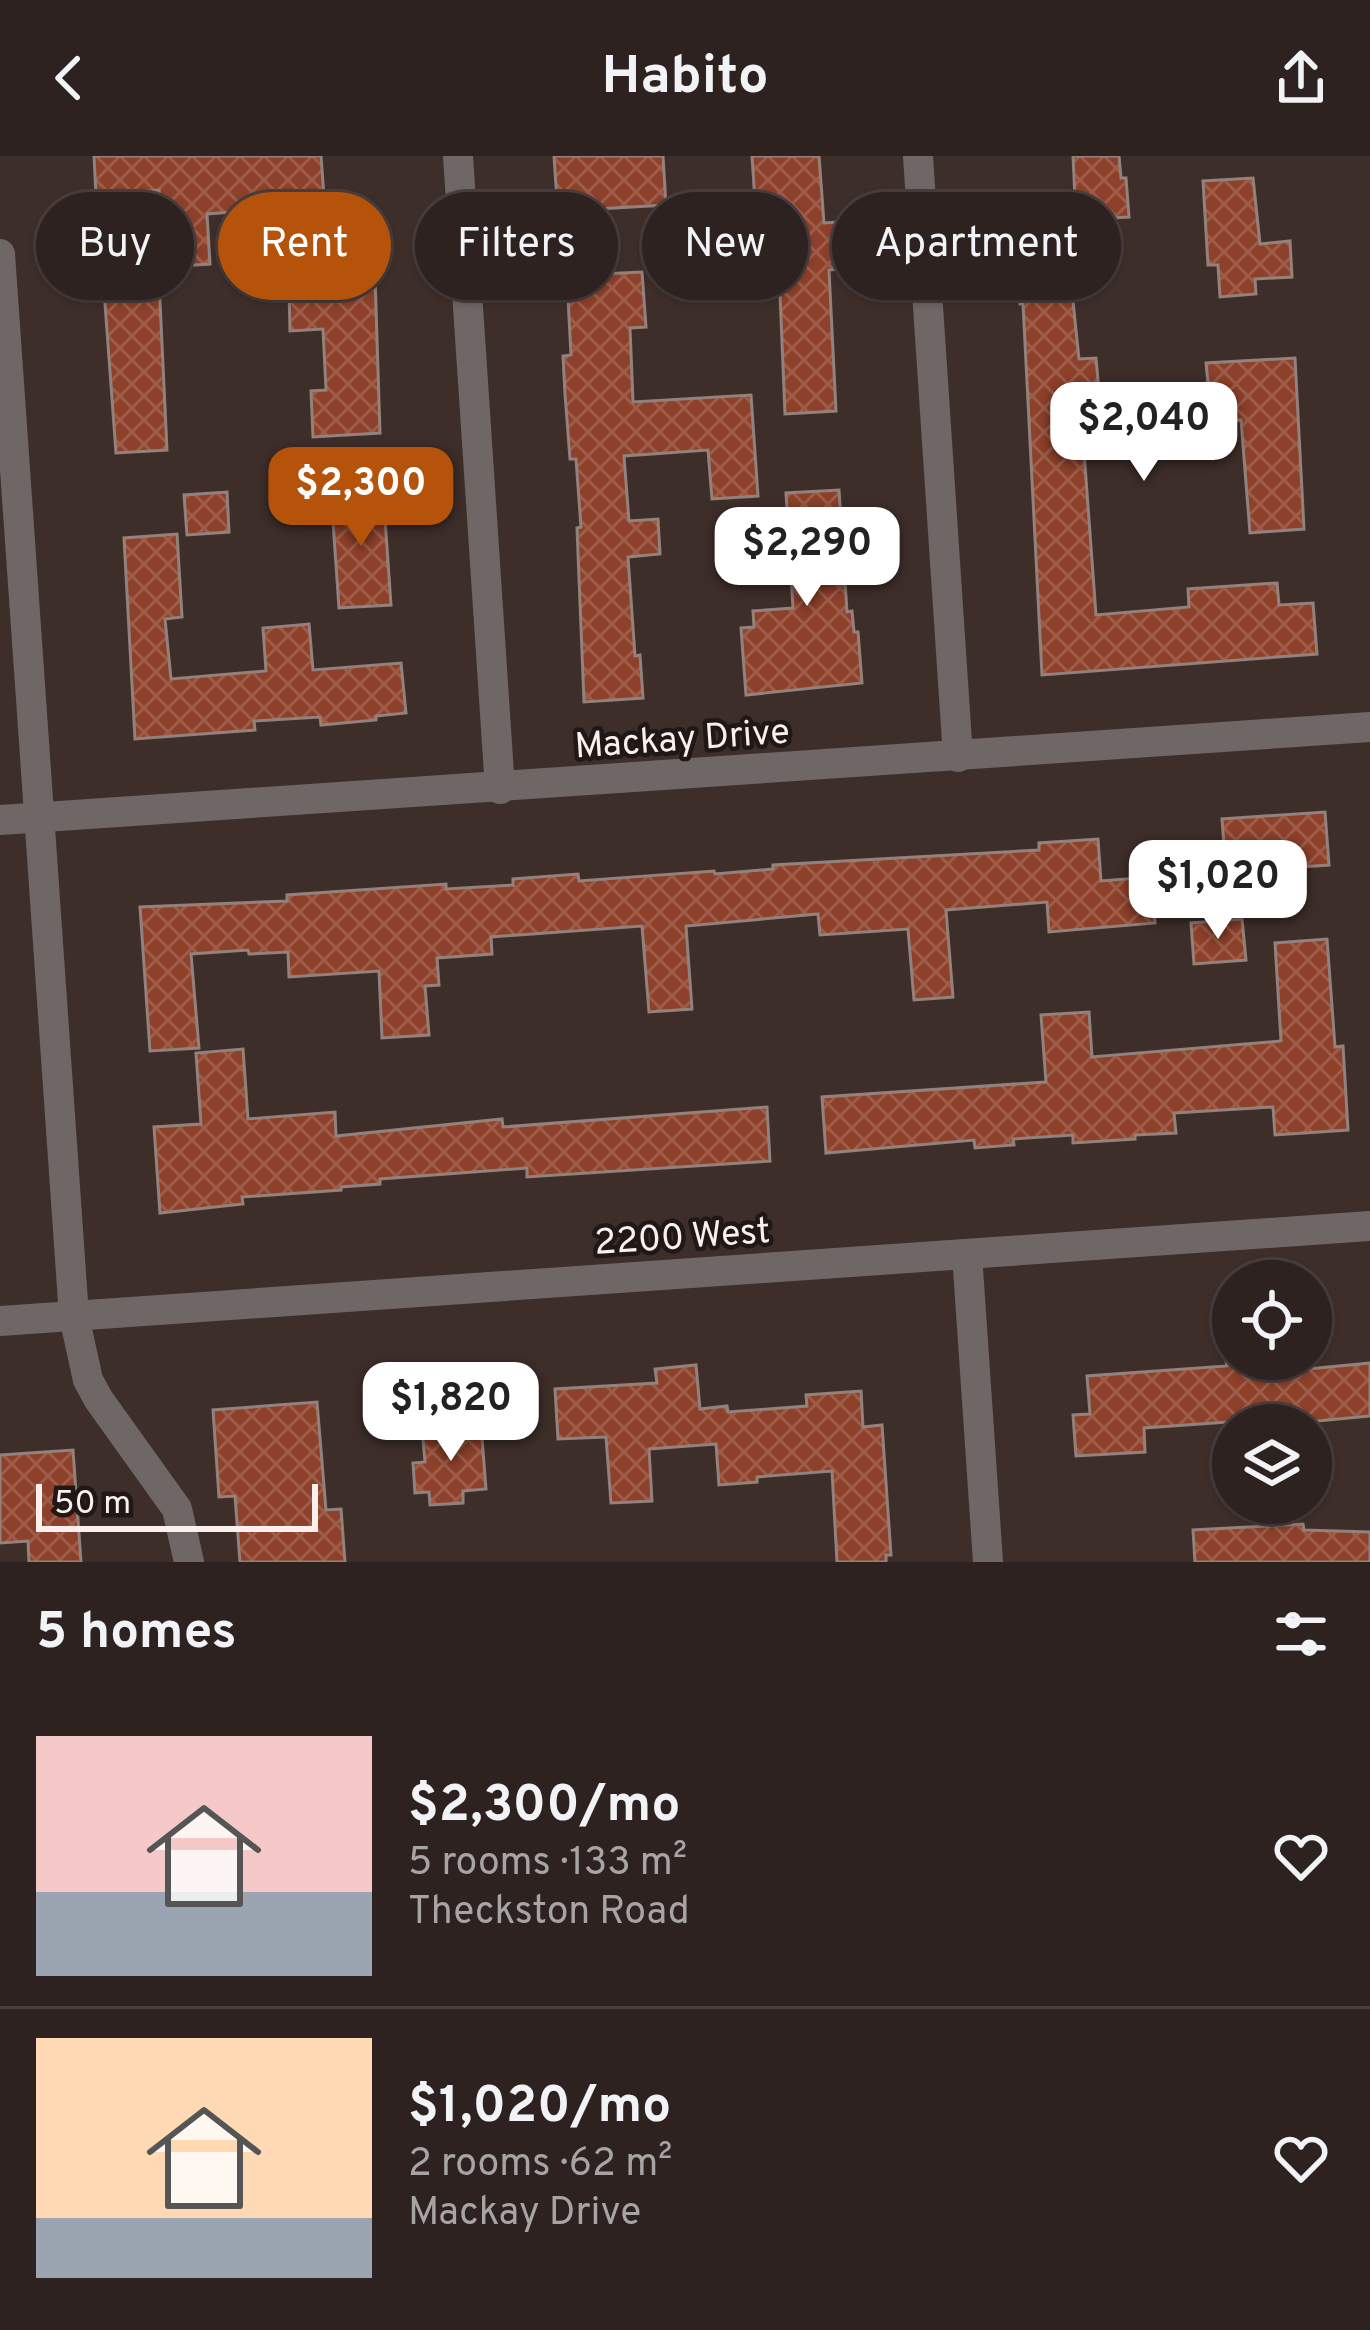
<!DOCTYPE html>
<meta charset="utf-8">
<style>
:root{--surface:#2e2220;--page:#362a29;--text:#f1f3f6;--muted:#a7a4a5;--line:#493f3e;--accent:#b45309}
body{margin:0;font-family:Overpass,sans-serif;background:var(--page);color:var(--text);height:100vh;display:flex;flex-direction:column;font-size:45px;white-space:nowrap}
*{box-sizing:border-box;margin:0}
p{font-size:39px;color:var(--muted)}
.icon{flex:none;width:66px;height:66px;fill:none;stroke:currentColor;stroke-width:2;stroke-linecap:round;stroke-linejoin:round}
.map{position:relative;height:1406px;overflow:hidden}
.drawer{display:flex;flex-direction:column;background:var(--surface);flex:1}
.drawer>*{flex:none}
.hud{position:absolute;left:36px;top:36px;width:1299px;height:108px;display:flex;gap:24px}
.tools{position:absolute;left:1212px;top:1104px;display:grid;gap:24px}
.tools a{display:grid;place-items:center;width:120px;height:120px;border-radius:50%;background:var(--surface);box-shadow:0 3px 9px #0004,0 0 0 3px var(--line);font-size:60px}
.scale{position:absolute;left:36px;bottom:30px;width:282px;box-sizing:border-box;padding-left:12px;border:6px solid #fbf0ed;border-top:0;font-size:33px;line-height:42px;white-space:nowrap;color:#fbf0ed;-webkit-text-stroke:9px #1f1816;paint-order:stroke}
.price{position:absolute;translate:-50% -102px;padding:0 27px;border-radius:24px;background:#fff;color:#222;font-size:39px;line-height:78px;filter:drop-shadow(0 3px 6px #0008)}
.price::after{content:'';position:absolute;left:50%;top:72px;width:36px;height:27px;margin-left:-18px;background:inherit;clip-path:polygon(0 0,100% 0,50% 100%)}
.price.current{background:var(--accent);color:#fff}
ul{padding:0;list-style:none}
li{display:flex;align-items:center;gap:36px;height:300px;padding:0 36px}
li+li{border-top:3px solid var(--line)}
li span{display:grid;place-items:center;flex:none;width:336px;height:240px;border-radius:0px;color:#555}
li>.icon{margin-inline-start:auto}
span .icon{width:144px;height:144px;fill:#fffc;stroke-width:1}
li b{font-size:51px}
h2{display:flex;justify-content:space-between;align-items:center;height:144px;padding:0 36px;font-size:51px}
.chip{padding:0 42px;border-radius:54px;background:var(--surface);box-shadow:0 3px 9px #0004,0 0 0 3px var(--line);font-size:42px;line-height:108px}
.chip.current{background:var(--accent);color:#fff}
header{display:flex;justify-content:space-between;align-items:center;height:156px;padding:0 36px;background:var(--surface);font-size:54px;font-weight:700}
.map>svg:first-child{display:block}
.water{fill:#b3614a}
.building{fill:url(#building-cross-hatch);stroke:#93817c;stroke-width:3}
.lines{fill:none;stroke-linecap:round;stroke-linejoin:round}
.minor{stroke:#6f6765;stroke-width:30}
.labels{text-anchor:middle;stroke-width:9;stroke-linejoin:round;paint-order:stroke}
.street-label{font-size:36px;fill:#fbf0ed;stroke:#1f1816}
</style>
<header><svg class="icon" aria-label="back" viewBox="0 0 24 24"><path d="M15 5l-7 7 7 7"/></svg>Habito<svg class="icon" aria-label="share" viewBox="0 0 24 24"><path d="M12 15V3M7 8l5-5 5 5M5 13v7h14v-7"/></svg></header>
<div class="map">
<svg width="1370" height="1406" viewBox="0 0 1370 1406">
<defs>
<pattern id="building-cross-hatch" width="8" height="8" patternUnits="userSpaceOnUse" patternTransform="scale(3)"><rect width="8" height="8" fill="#8d402a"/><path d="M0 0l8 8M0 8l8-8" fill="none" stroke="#9e5c49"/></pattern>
</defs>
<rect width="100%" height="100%" fill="#3e2e2a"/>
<path class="water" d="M 276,75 L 279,130 L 250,131 L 247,76 Z"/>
<g class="building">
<path d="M 94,0 L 321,0 L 330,122 L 375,120 L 380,277 L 313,281 L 311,235 L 326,234 L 323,173 L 290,175 L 287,52 L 207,58 L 210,108 L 164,111 L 159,34 L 96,39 Z"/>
<path d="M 554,0 L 663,0 L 666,49 L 597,53 L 600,118 L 642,116 L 646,171 L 630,172 L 633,246 L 751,239 L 758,340 L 712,343 L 708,294 L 624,300 L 629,365 L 658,363 L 660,398 L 628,401 L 635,500 L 640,499 L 643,542 L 584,546 L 577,372 L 581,371 L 576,303 L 570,303 L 565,238 L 563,200 L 571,199 L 567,123 L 556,123 L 554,89 L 560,89 Z"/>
<path d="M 752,0 L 819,0 L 824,67 L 838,66 L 841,113 L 829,114 L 836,255 L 785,258 L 779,114 L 754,116 L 752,75 L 757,75 Z"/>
<path d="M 1073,0 L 1119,0 L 1121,22 L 1126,22 L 1129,61 L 1076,64 Z"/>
<path d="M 1253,22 L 1260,88 L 1290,85 L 1292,121 L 1255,123 L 1256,138 L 1220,141 L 1218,109 L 1208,109 L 1203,25 Z"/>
<path d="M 1064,59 L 1079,203 L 1096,202 L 1099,236 L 1208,227 L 1206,207 L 1295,202 L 1304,373 L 1250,377 L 1241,264 L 1161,268 L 1161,276 L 1083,282 L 1096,459 L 1189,451 L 1188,433 L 1277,427 L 1279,449 L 1313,447 L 1317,498 L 1042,519 L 1023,148 L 1020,148 L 1017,108 L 1006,109 L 1002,64 Z"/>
<path d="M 158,103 L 167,294 L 116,297 L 102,107 Z"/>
<path d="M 383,334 L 391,449 L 339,452 L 331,337 Z"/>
<path d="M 839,334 L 847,456 L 852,455 L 854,476 L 858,476 L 862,527 L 746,539 L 741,472 L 754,471 L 753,455 L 793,452 L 786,337 Z"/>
<path d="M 227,336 L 229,376 L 187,379 L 184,339 Z"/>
<path d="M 177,378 L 182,461 L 165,463 L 171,523 L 266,515 L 263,472 L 309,468 L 313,514 L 401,507 L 406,557 L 376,560 L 376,564 L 321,569 L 320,561 L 254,565 L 255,574 L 135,583 L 124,382 Z"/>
<path d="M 1325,656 L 1329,709 L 1226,716 L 1222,663 Z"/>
<path d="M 1098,683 L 1101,725 L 1151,721 L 1155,767 L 1049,776 L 1047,746 L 946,754 L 953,841 L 914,844 L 908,773 L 820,779 L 818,758 L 686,770 L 692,853 L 649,856 L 642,770 L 491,781 L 492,798 L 437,802 L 439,829 L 425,830 L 429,879 L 382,882 L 379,815 L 289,821 L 288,796 L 249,798 L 248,794 L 191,798 L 199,892 L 150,895 L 140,751 L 287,745 L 287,739 L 446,728 L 446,733 L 513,729 L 513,723 L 578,718 L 579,725 L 714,715 L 715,718 L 773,713 L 773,709 L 1039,694 L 1039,687 Z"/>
<path d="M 1242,763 L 1246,804 L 1194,808 L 1191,767 Z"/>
<path d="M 1327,783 L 1335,891 L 1343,890 L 1348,974 L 1275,979 L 1273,951 L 1174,957 L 1176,977 L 1135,979 L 1135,983 L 1073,987 L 1073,979 L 1013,983 L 1014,989 L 975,992 L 974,984 L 826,997 L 822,941 L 1046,926 L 1041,859 L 1089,856 L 1092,901 L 1281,885 L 1275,787 Z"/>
<path d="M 243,893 L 248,963 L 335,956 L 336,980 L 502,963 L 503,971 L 767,951 L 770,1005 L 527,1021 L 527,1012 L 380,1023 L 380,1028 L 341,1031 L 341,1034 L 242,1041 L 243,1048 L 160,1057 L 154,971 L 201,968 L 196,897 Z"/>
<path d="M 1235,1203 L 1275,1203 L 1276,1216 L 1370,1207 L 1370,1260 L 1275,1269 L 1228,1266 L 1144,1272 L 1145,1296 L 1076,1300 L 1073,1259 L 1090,1258 L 1087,1220 L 1227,1210 L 1226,1205 Z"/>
<path d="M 696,1209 L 700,1253 L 727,1250 L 728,1256 L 807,1250 L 806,1239 L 861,1235 L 863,1271 L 882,1269 L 891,1399 L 886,1399 L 886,1406 L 837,1406 L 832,1315 L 757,1321 L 757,1326 L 719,1329 L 716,1288 L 649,1293 L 652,1345 L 611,1347 L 606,1281 L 558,1283 L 555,1233 L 657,1227 L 655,1213 Z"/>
<path d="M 317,1246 L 326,1354 L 341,1353 L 345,1406 L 240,1406 L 235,1340 L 219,1341 L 213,1254 Z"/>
<path d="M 481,1269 L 486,1333 L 463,1335 L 463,1347 L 430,1349 L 429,1336 L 415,1337 L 413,1307 L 425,1306 L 422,1273 Z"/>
<path d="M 73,1294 L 81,1406 L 29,1406 L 28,1385 L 0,1387 L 0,1299 Z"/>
<path d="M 1303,1368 L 1304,1374 L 1370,1376 L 1370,1406 L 1195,1406 L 1193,1374 Z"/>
</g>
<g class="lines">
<g class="minor">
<path d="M 458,0 L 500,633"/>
<path d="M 918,0 L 958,601"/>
<path d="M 0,98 L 74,1160 L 88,1224 L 99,1244 L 177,1353 L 189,1406"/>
<path d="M 0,664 L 1370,571"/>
<path d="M 967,1098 L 988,1406"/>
<path d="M 0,1165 L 1370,1070"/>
</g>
</g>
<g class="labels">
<g class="street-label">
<text transform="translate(682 581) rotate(-4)" y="13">Mackay Drive</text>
<text transform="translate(682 1079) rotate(-4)" y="13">2200 West</text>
</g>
</g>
</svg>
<div class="tools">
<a><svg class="icon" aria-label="locate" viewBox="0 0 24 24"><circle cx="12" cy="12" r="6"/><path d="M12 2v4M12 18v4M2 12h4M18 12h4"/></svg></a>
<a><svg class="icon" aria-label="layers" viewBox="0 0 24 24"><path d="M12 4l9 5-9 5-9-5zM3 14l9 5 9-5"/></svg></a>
</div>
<div class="scale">50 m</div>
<b class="price" style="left:1144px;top:328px">$2,040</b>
<b class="price current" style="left:361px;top:393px">$2,300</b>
<b class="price" style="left:807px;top:453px">$2,290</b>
<b class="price" style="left:1218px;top:786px">$1,020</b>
<b class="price" style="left:451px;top:1308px">$1,820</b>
<div class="hud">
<a class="chip">Buy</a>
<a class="chip current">Rent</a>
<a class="chip">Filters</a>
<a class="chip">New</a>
<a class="chip">Apartment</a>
</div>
</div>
<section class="drawer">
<h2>5 homes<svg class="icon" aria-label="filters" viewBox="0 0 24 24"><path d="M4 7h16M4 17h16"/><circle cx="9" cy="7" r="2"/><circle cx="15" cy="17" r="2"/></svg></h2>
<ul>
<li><span style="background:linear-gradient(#f6c9c9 65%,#9aa5b1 0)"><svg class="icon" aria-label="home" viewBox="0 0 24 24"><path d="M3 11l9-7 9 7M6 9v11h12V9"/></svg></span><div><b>$2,300/mo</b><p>5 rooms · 133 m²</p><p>Theckston Road</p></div><svg class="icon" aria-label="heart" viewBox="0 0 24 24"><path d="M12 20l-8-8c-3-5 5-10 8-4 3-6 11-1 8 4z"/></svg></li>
<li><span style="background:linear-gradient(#ffd9b3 75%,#9aa5b1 0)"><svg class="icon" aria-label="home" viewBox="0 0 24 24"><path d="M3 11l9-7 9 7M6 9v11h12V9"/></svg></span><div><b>$1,020/mo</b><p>2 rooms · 62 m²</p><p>Mackay Drive</p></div><svg class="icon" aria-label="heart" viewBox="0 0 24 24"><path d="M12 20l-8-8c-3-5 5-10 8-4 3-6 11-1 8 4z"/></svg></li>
</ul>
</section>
